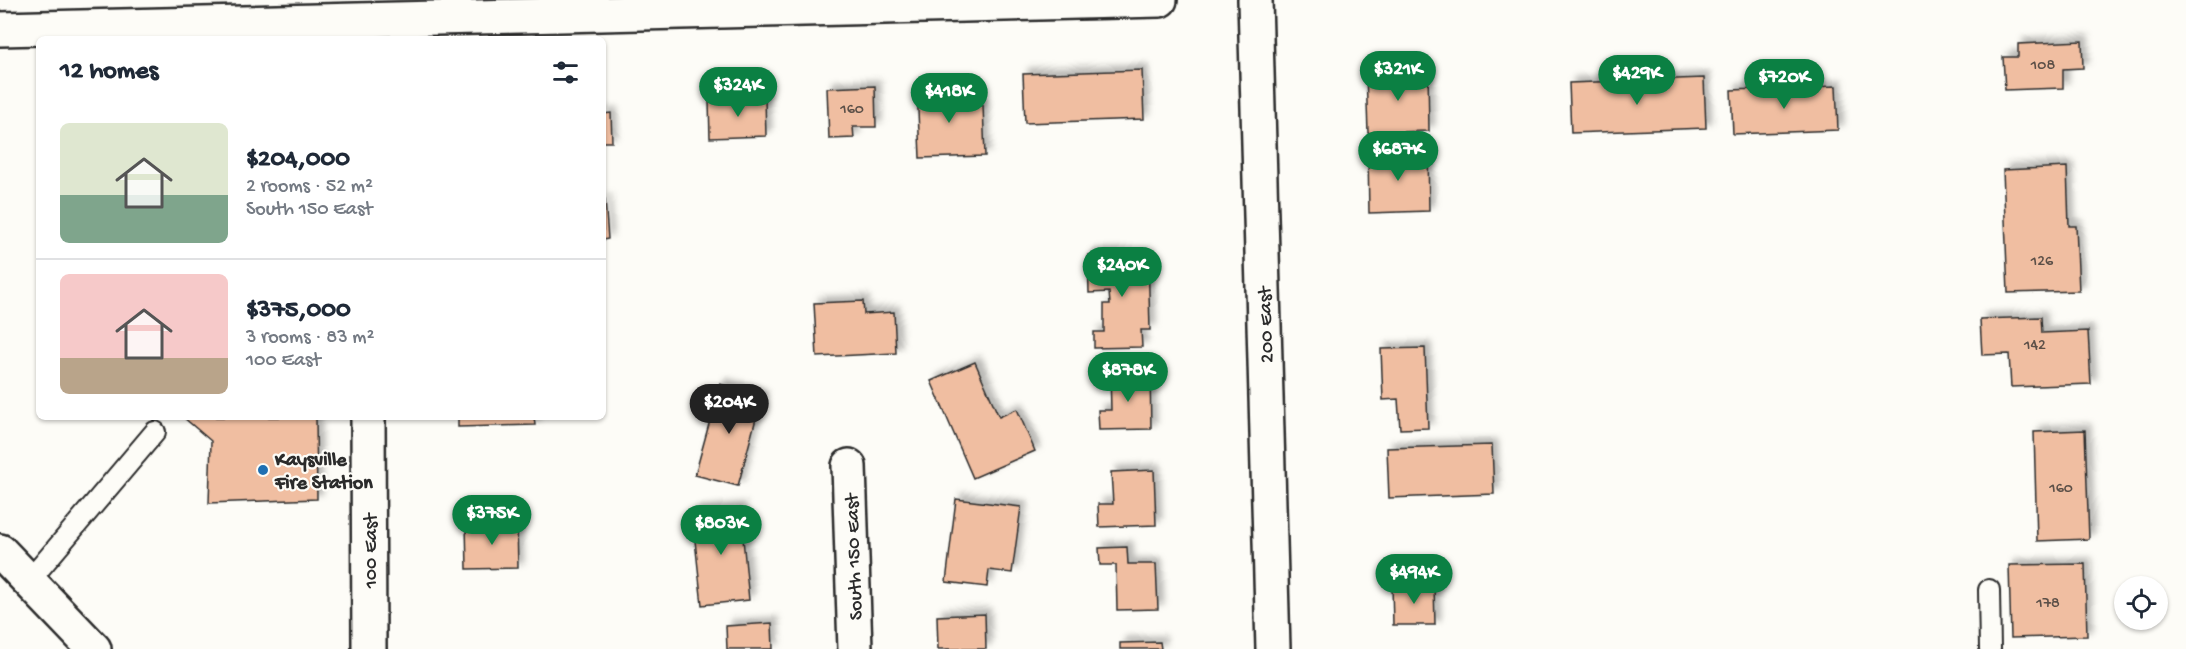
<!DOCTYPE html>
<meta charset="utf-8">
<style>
:root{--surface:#fff;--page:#f6f6f7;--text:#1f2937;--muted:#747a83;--line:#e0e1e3;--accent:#0b8043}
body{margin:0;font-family:"Gochi Hand",sans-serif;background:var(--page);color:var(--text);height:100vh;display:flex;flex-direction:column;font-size:22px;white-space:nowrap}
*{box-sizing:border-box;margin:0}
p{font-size:20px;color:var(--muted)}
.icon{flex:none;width:33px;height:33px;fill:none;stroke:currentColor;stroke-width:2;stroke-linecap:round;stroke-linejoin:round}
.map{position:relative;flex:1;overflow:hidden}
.panel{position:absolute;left:36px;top:36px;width:570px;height:384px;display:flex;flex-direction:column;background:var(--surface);border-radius:9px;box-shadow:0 2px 4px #0004}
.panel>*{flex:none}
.tools{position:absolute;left:2114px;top:576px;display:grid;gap:12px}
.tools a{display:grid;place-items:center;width:54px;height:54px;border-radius:50%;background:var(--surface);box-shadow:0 2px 4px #0004;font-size:30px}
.price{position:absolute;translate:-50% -51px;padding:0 14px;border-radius:21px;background:var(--accent);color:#fff;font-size:20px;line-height:39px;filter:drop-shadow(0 2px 3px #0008)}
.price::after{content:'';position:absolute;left:50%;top:36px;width:18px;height:14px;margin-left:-9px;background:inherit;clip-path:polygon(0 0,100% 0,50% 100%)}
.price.active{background:#222;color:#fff}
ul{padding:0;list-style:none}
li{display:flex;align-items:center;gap:18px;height:150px;padding:0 24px}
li+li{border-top:2px solid var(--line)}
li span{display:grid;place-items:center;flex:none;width:168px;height:120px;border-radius:9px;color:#555}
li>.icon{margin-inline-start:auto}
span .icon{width:72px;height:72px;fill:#fffc;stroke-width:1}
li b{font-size:26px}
h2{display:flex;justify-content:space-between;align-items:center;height:72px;padding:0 24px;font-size:26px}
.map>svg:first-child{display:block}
.building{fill:#f0bea1;stroke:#2b2b2b;stroke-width:1.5;filter:url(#shadow)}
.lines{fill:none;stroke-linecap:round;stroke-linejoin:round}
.service-casing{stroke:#2b2b2b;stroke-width:24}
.minor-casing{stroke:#2b2b2b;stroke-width:38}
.secondary-casing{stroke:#2b2b2b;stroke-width:38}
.service{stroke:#fdfcf7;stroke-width:20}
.minor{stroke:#fdfcf7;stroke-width:33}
.secondary{stroke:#fdfcf7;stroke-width:33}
.poi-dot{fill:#1f6fb2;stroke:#fdfcf7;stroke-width:2}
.labels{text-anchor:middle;stroke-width:4.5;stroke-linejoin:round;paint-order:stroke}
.number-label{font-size:16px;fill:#5c5048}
.street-label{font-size:20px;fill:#2b2b2b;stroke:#fdfcf7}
.poi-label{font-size:20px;font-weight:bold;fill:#2b2b2b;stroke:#fdfcf7;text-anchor:start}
</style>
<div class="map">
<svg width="2186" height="649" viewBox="0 0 2186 649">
<defs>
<filter id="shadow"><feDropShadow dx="5.5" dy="-5.5" stdDeviation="3" flood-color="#0004"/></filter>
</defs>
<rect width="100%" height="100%" fill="#fdfcf7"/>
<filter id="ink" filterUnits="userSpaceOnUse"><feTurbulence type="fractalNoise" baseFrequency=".0167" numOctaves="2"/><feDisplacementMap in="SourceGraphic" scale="12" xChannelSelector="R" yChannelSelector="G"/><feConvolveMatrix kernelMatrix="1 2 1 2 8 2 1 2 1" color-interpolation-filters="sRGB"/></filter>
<g filter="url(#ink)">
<g class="building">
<path d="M 2082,41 L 2083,68 L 2063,69 L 2063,88 L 2005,90 L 2003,57 L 2018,57 L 2018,44 Z"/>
<path d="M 1142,70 L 1144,119 L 1025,123 L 1023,74 Z"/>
<path d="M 1428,71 L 1429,131 L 1368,133 L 1366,73 Z"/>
<path d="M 1704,78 L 1706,128 L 1571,133 L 1569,83 Z"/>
<path d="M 962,84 L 962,106 L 983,105 L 985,156 L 920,158 L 917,86 Z"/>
<path d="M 875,86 L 876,127 L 853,127 L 854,138 L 829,139 L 827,88 Z"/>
<path d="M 1836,86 L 1838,130 L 1733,134 L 1731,90 Z"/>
<path d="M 765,99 L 766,136 L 710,138 L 709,101 Z"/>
<path d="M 611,113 L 612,142 L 603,142 L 603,114 Z"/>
<path d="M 1428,151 L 1429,211 L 1369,213 L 1368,152 Z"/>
<path d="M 2067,167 L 2069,226 L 2076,226 L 2079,291 L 2008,293 L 2003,170 Z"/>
<path d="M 603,199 L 605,199 L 608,239 L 603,240 Z"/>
<path d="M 1148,254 L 1150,330 L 1141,330 L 1142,347 L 1094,348 L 1094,332 L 1104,332 L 1104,304 L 1110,304 L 1109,292 L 1089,293 L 1088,255 Z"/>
<path d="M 863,301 L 864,314 L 894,312 L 896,353 L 817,357 L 814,303 Z"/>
<path d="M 2041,317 L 2042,333 L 2088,331 L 2091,384 L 2011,387 L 2009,354 L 1982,355 L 1980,319 Z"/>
<path d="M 1425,348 L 1428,428 L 1400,429 L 1398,399 L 1383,400 L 1381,349 Z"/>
<path d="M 975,362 L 999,417 L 1017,409 L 1035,451 L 973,478 L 931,381 Z"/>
<path d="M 1150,373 L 1151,429 L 1099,430 L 1098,410 L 1111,410 L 1110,374 Z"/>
<path d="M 720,384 L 762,396 L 738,486 L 695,475 Z"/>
<path d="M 183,417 L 316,417 L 317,499 L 209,503 L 211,441 Z"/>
<path d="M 458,417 L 534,417 L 535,425 L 458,427 Z"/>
<path d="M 2085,430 L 2089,539 L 2037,541 L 2034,432 Z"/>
<path d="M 1492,445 L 1494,494 L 1389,498 L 1387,448 Z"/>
<path d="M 1154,470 L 1156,525 L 1099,527 L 1098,504 L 1113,504 L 1111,472 Z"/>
<path d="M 956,499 L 1021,507 L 1012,573 L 989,570 L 987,587 L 946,582 Z"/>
<path d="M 740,508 L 749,600 L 702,605 L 692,513 Z"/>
<path d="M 517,522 L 518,568 L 467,569 L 466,523 Z"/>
<path d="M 1127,547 L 1128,564 L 1156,564 L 1158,609 L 1117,610 L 1116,565 L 1100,565 L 1099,548 Z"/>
<path d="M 2085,564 L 2087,636 L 2011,638 L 2009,565 Z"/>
<path d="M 1392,585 L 1434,585 L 1435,625 L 1393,625 Z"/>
<path d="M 985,614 L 986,649 L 938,649 L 937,616 Z"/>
<path d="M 772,623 L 773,649 L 727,649 L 726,626 Z"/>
<path d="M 1160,642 L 1161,649 L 1120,649 L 1120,643 Z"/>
</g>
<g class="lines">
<g class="service-casing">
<g id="service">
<path d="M 29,581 L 155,432"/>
<path d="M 1989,590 L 1990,649"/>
</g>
</g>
<g class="minor-casing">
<g id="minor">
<path d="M 1255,0 L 1273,649"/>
<path d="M 0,29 L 1160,0"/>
<path d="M 368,417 L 369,649"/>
<path d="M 849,466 L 855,649"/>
</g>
</g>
<g class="secondary-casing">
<path id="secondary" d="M 0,551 L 94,649"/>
</g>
<use href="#service" class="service"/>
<use href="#minor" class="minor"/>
<use href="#secondary" class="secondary"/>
</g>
</g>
<circle class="poi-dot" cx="263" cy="470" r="6"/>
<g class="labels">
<g class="number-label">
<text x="2043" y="69">108</text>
<text x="852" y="113">160</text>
<text x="2042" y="265">126</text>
<text x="2035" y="349">142</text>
<text x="2061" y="492">160</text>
<text x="2048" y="607">178</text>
</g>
<g class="street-label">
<text transform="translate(1264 325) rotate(-92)" y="7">200 East</text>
<text transform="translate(369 551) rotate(-90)" y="7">100 East</text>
<text transform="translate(852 557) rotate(-92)" y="7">South 150 East</text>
</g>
<g class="poi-label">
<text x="275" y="465">Kaysville<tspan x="275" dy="23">Fire Station</tspan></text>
</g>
</g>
</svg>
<div class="tools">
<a><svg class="icon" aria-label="locate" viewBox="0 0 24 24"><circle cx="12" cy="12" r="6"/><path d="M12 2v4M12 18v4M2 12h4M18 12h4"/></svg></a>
</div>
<b class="price" style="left:1398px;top:102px">$321K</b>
<b class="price" style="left:1637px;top:106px">$429K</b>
<b class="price" style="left:1784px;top:110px">$720K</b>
<b class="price" style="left:738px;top:118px">$324K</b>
<b class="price" style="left:949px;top:124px">$418K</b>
<b class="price" style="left:1398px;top:182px">$687K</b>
<b class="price" style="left:1122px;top:298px">$240K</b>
<b class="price" style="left:1128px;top:403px">$878K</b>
<b class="price active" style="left:729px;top:435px">$204K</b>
<b class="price" style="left:492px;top:546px">$375K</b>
<b class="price" style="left:721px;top:556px">$803K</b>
<b class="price" style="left:1414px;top:605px">$494K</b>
<section class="panel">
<h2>12 homes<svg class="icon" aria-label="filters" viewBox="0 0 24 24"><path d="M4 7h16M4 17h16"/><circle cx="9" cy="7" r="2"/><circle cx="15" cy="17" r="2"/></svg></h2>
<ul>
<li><span style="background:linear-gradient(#dfe7d0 60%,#7fa58c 0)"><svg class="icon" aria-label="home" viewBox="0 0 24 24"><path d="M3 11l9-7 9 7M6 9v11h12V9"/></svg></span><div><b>$204,000</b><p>2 rooms · 52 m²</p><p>South 150 East</p></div></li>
<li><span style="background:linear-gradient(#f6c9c9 70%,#b9a48a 0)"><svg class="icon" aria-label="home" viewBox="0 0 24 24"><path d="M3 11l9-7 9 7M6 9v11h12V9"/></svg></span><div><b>$375,000</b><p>3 rooms · 83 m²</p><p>100 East</p></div></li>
</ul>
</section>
</div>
